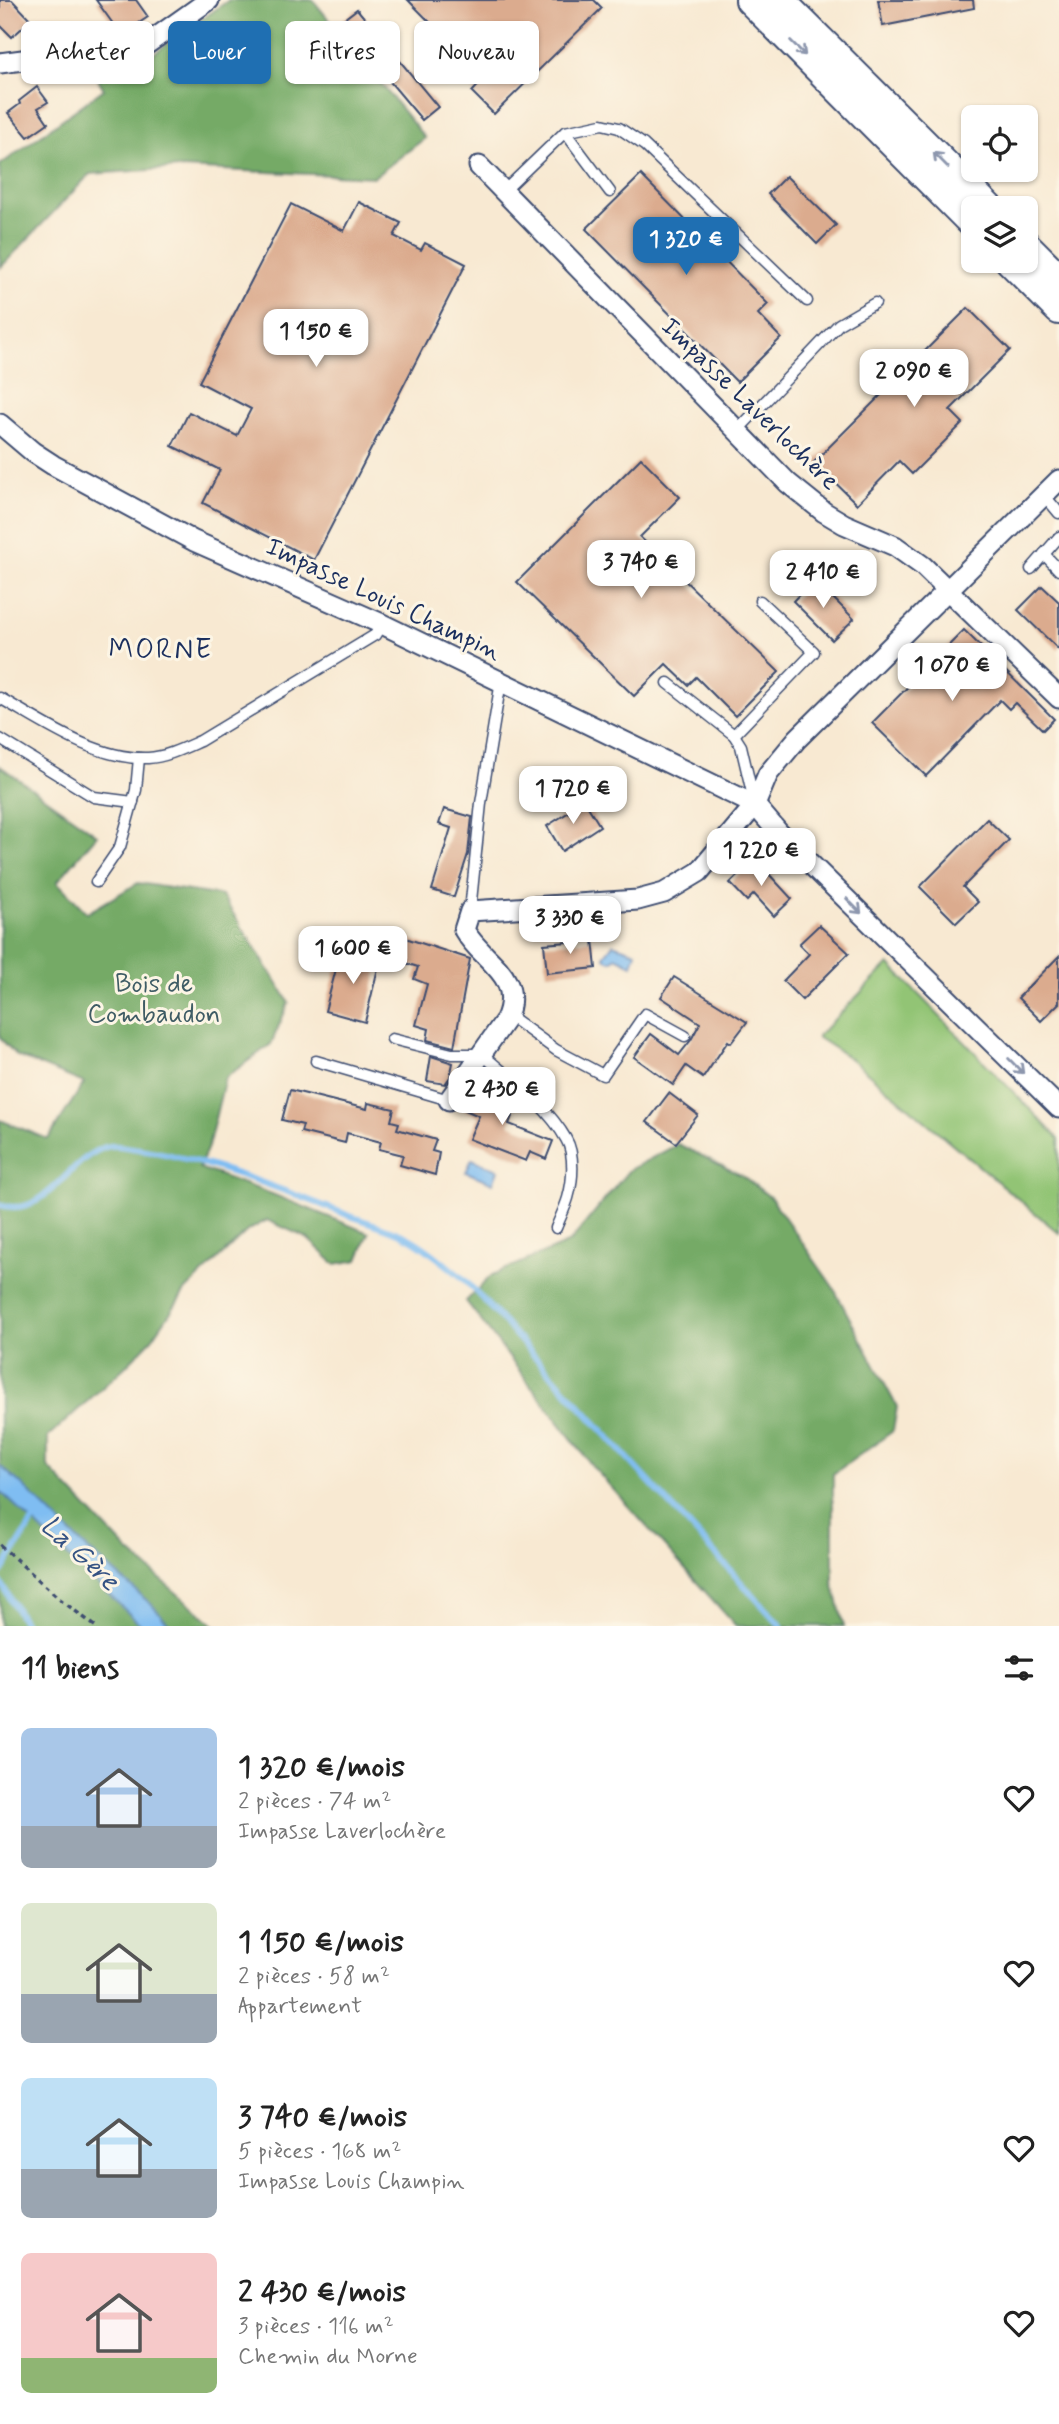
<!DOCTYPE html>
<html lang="fr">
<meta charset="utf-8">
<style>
:root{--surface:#fff;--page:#f2f2f2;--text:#222;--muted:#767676;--accent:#1f6fb2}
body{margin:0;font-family:Mynerve,sans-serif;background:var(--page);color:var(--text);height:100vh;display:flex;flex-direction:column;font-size:26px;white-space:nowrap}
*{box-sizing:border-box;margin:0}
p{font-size:23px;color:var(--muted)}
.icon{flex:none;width:38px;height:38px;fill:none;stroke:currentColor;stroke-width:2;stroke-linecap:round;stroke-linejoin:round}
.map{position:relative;height:1626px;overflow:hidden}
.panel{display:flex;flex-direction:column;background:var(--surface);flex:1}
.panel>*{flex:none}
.hud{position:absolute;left:21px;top:21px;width:700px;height:63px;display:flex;gap:14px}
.tools{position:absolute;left:961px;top:105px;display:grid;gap:14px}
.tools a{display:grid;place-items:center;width:77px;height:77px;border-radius:10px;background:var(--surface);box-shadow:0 2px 5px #0004;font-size:35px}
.price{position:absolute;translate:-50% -60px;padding:0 16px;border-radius:14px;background:#fff;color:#222;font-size:23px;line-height:46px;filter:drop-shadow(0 2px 4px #0008)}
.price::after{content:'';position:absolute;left:50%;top:42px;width:21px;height:16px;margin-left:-10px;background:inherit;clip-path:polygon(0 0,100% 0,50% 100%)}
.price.selected{background:var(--accent);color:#fff}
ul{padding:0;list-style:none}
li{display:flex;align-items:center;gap:21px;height:175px;padding:0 21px}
li span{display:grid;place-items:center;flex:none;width:196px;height:140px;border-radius:10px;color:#555}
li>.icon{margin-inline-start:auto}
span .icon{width:84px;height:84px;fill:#fffc;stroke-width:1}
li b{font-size:30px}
h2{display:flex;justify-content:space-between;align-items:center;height:84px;padding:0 21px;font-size:30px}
.chip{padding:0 24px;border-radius:10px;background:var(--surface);box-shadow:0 2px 5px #0004;font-size:24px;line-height:63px}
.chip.selected{background:var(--accent);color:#fff}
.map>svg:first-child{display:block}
.green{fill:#92c474;stroke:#567a69;stroke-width:2}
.forest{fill:#75aa66;stroke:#486c62;stroke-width:2}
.water{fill:#7fbdf2;stroke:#4d76a8;stroke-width:2}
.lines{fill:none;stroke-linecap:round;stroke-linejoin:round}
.stream{stroke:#7fbdf2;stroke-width:6}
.building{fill:#dbab8e}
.service-casing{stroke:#3c4b6f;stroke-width:13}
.minor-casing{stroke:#3c4b6f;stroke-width:23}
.secondary-casing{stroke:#3c4b6f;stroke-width:32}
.path{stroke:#3c4b6f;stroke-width:3.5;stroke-dasharray:5 5;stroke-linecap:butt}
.service{stroke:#fff;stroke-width:10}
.minor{stroke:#fff;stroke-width:19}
.secondary{stroke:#fff;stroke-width:28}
.oneway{stroke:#8d97ae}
.labels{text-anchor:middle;stroke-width:6;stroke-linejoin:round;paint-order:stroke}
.street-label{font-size:26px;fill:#1b2f5e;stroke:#fcf5e5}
.park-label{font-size:26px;fill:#3f5c65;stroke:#fcf5e5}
.neighbourhood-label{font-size:28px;letter-spacing:2px;fill:#1b2f5e;stroke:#fcf5e5}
.water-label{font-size:28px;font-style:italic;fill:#345283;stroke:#fcf5e5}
</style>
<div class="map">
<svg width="1059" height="1626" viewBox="0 0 1059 1626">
<rect width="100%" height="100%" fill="#fcf5e5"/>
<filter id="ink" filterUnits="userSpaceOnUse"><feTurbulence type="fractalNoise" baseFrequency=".0143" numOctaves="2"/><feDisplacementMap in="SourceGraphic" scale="14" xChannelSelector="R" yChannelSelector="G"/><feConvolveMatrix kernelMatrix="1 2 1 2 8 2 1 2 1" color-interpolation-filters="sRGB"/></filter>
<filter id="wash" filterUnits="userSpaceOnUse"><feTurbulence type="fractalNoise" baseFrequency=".00686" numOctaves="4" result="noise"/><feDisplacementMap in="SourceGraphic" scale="28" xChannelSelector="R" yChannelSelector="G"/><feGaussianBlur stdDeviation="1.57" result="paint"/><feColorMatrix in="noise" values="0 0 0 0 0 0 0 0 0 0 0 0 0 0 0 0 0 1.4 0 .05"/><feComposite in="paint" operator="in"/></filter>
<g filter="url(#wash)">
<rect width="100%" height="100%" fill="#f8e9d2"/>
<path class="green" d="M 889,964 L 1059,1139 L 1059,1233 L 851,1059 L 817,1037 Z"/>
<g class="forest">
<path d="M 229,0 L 313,0 L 425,138 L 374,177 L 181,168 L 90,174 L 0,268 L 0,165 L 104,89 L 96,76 L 118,72 L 147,58 Z"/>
<path d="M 0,766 L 97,835 L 57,882 L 87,913 L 138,883 L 222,896 L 289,1002 L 271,1044 L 225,1078 L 208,1147 L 199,1168 L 272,1194 L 369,1233 L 358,1260 L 335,1264 L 307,1238 L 267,1220 L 247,1231 L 186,1290 L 152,1339 L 126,1366 L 48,1437 L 48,1467 L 128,1551 L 215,1626 L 0,1626 L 0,1120 L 48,1139 L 84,1083 L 17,1056 L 0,1038 Z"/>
<path d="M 678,1144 L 743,1176 L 771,1198 L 833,1287 L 897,1407 L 893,1431 L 833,1474 L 833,1582 L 844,1626 L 736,1626 L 594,1468 L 466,1301 L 492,1275 L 570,1242 L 629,1170 Z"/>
</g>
<g class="water">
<path d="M 613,944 L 636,952 L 632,965 L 616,957 L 611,961 L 606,959 L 604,956 Z"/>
<path d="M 472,1159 L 498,1170 L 493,1183 L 466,1172 Z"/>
<path d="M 0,1466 L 19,1482 L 82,1544 L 152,1605 L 171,1626 L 142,1626 L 0,1491 Z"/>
</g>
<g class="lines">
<g class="stream">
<path d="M 0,1205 C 48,1219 67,1158 106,1147 C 114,1144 124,1147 132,1148 C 204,1158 283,1190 350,1216 C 368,1222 387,1228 405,1236 C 427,1247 446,1265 465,1280 L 781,1626"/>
<path d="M 0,1574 L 36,1516"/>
<path d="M 0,1581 L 26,1626"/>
</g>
</g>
<g id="blocks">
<g class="building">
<path d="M 0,0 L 12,0 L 31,20 L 12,37 L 0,25 Z"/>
<path d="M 96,0 L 136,0 L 148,17 L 121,35 Z"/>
<path d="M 408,0 L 594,0 L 602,8 L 494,114 L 472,92 L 485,78 Z"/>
<path d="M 878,0 L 973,0 L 974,8 L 883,26 Z"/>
<path d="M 357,9 L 438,107 L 422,120 L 340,22 Z"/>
<path d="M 37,87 L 48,102 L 38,108 L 48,123 L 28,137 L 8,113 L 20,104 L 19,101 Z"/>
<path d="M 641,175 L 768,304 L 758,314 L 781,338 L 737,382 L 586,229 Z"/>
<path d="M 786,176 L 836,225 L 817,244 L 768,194 Z"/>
<path d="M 359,202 L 401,223 L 394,236 L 421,250 L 425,243 L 466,264 L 314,560 L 203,503 L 220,470 L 172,446 L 189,412 L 237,436 L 251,409 L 199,382 L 291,204 L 344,231 Z"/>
<path d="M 968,308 L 1010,350 L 950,410 L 963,423 L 912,474 L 899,461 L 857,504 L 814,462 Z"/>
<path d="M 641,458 L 680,497 L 640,537 L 779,672 L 735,716 L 696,677 L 688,685 L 666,664 L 634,696 L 517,582 Z"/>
<path d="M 814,579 L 854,619 L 832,640 L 793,601 Z"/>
<path d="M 1042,586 L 1059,602 L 1059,650 L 1018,610 Z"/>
<path d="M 964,630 L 1054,719 L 1043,730 L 1015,703 L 1009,709 L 1000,700 L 926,776 L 872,723 Z"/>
<path d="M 585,802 L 600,826 L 562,851 L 547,826 Z"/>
<path d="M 444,809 L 472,817 L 468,854 L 454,897 L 432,890 L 451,828 L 439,824 Z"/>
<path d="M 987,819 L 1009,840 L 963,887 L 978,902 L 956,923 L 920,887 Z"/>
<path d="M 755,859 L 792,899 L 774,916 L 754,894 L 747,901 L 730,883 Z"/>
<path d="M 819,925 L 849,953 L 802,1000 L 783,981 L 809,954 L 799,944 Z"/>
<path d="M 387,932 L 470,959 L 454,1047 L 427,1040 L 429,1029 L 416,1025 L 427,984 L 414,979 L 418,967 L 379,955 Z"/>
<path d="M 593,940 L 596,968 L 547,973 L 544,944 Z"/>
<path d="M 341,950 L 380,960 L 365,1022 L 325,1011 Z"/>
<path d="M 1059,956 L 1059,1003 L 1041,1021 L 1018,998 Z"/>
<path d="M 674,977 L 747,1022 L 731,1043 L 728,1041 L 703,1078 L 686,1066 L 673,1085 L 634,1057 L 651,1034 L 679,1055 L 691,1040 L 700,1023 L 661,997 Z"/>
<path d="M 431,1056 L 453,1063 L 450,1077 L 445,1084 L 427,1081 Z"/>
<path d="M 479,1078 L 497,1085 L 490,1102 L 514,1111 L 509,1124 L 553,1141 L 546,1159 L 530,1152 L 526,1161 L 469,1139 L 479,1116 L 465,1110 Z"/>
<path d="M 290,1090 L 367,1109 L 368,1103 L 394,1109 L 391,1121 L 399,1123 L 397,1129 L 436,1140 L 432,1151 L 439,1153 L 435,1175 L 400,1165 L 403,1155 L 379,1149 L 381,1142 L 347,1133 L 345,1143 L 301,1132 L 303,1125 L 282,1120 Z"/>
<path d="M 669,1093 L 698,1115 L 676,1143 L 647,1122 Z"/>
</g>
</g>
</g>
<g filter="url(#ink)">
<use href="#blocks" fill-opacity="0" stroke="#3c4b6f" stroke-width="2"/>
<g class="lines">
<g class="service-casing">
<g id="service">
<path d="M 565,132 L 610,192"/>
<path d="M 504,191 L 565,132 L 602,124 L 619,128 L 644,145 L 807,301"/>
<path d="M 737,431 L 839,324 L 875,303"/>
<path d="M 1044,495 L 1059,513"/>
<path d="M 1044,554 L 1059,570"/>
<path d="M 1031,569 L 1059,537"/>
<path d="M 668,683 L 734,735 L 741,746 L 754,801"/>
<path d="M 0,698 C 44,723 96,760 148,758 C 166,757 184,748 200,741 L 375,635 L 382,624"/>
<path d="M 734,735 L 814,652 L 760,601"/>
<path d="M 0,739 L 94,797 L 133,802"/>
<path d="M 96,882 L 120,847 L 136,790 L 139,758"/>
<path d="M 470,911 L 481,803 L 501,681"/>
<path d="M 508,1015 L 556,1050 L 603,1075 L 645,1014 L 685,1036"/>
<path d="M 392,1039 L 452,1054 L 482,1054 C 510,1079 547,1105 566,1139 C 575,1154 573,1181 568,1198 C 565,1208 560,1218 556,1228"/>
<path d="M 316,1061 L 449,1100"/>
</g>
</g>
<g class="minor-casing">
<g id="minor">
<path d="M 0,63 L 45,57 L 106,65 L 123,61 L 209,0"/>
<path d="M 479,166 L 788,483 L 824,512 L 844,524 L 895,546 L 923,566 L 1059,698"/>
<path d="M 0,424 L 33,452 L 53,465 L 194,541 L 382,624 L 755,805 L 778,832 L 1059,1108"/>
<path d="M 449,1100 L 506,1019 C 525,975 482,962 464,930 L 470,911 L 638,900 L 664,893 L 699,872 L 755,805 L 768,774 L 797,739 L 1059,480"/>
</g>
</g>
<g class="secondary-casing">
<g id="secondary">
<path d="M 750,0 L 973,224"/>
<path d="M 780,0 L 989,208"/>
<path d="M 1026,245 L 1059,278"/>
<path d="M 1010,261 L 1059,310"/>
</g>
</g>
<path class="path" d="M 0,1545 L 61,1600 L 95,1626"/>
<use href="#service" class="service"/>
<use href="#minor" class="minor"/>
<use href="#secondary" class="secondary"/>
</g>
<defs><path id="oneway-shaft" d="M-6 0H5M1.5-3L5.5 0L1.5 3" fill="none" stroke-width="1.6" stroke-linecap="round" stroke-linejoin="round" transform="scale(1.75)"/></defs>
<g class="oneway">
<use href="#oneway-shaft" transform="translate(798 48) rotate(45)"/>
<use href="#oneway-shaft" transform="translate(941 160) rotate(-135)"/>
<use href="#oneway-shaft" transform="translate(854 906) rotate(45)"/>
<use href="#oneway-shaft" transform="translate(1016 1066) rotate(45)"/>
</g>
</g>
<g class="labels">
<g class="street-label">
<text transform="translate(751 403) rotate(44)" y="9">Impasse Laverlochère</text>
<text transform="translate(384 598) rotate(25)" y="9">Impasse Louis Champin</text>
</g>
<g class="park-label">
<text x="154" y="992">Bois de<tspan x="154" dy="30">Combaudon</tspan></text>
</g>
<g class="neighbourhood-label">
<text x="161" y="658">MORNE</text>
</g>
<g class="water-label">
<text transform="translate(81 1552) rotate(43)" y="10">La Gère</text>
</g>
</g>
</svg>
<div class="tools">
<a><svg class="icon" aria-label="locate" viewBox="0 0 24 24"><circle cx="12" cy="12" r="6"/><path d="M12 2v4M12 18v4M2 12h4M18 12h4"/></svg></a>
<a><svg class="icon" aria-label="layers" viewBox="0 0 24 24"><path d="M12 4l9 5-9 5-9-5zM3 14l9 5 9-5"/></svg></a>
</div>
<b class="price selected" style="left:686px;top:277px">1 320 €</b>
<b class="price" style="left:316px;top:369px">1 150 €</b>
<b class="price" style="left:914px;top:409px">2 090 €</b>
<b class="price" style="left:641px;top:600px">3 740 €</b>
<b class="price" style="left:823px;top:610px">2 410 €</b>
<b class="price" style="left:952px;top:703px">1 070 €</b>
<b class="price" style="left:573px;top:826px">1 720 €</b>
<b class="price" style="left:761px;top:888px">1 220 €</b>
<b class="price" style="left:570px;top:956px">3 330 €</b>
<b class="price" style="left:353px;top:986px">1 600 €</b>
<b class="price" style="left:502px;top:1127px">2 430 €</b>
<div class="hud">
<a class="chip">Acheter</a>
<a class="chip selected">Louer</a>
<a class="chip">Filtres</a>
<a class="chip">Nouveau</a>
</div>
</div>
<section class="panel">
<h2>11 biens<svg class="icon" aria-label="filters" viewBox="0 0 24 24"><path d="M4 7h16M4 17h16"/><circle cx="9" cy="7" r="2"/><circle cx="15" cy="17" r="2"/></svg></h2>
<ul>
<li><span style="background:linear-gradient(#a9c7e8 70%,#9aa5b1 0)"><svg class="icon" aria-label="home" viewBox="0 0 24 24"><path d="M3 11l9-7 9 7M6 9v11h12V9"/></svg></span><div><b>1 320 €/mois</b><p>2 pièces · 74 m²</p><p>Impasse Laverlochère</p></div><svg class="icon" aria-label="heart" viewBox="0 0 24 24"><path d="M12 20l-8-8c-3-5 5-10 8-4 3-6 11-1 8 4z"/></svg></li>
<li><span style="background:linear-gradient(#dfe7d0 65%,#9aa5b1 0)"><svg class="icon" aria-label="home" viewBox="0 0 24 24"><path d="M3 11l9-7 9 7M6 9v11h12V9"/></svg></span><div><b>1 150 €/mois</b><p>2 pièces · 58 m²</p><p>Appartement</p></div><svg class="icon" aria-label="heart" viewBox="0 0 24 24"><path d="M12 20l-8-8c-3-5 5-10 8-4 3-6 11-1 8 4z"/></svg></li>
<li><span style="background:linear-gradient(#bfe0f5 65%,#9aa5b1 0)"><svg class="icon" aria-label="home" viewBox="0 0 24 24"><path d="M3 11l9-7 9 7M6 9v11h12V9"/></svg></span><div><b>3 740 €/mois</b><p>5 pièces · 168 m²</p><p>Impasse Louis Champin</p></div><svg class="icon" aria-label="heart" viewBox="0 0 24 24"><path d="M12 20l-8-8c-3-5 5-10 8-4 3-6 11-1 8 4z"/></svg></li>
<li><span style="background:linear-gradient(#f6c9c9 75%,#8fb573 0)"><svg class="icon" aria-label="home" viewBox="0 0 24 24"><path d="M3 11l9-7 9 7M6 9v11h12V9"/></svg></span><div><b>2 430 €/mois</b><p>3 pièces · 116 m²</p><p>Chemin du Morne</p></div><svg class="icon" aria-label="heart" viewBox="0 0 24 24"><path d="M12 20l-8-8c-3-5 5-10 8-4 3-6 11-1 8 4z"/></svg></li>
</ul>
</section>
